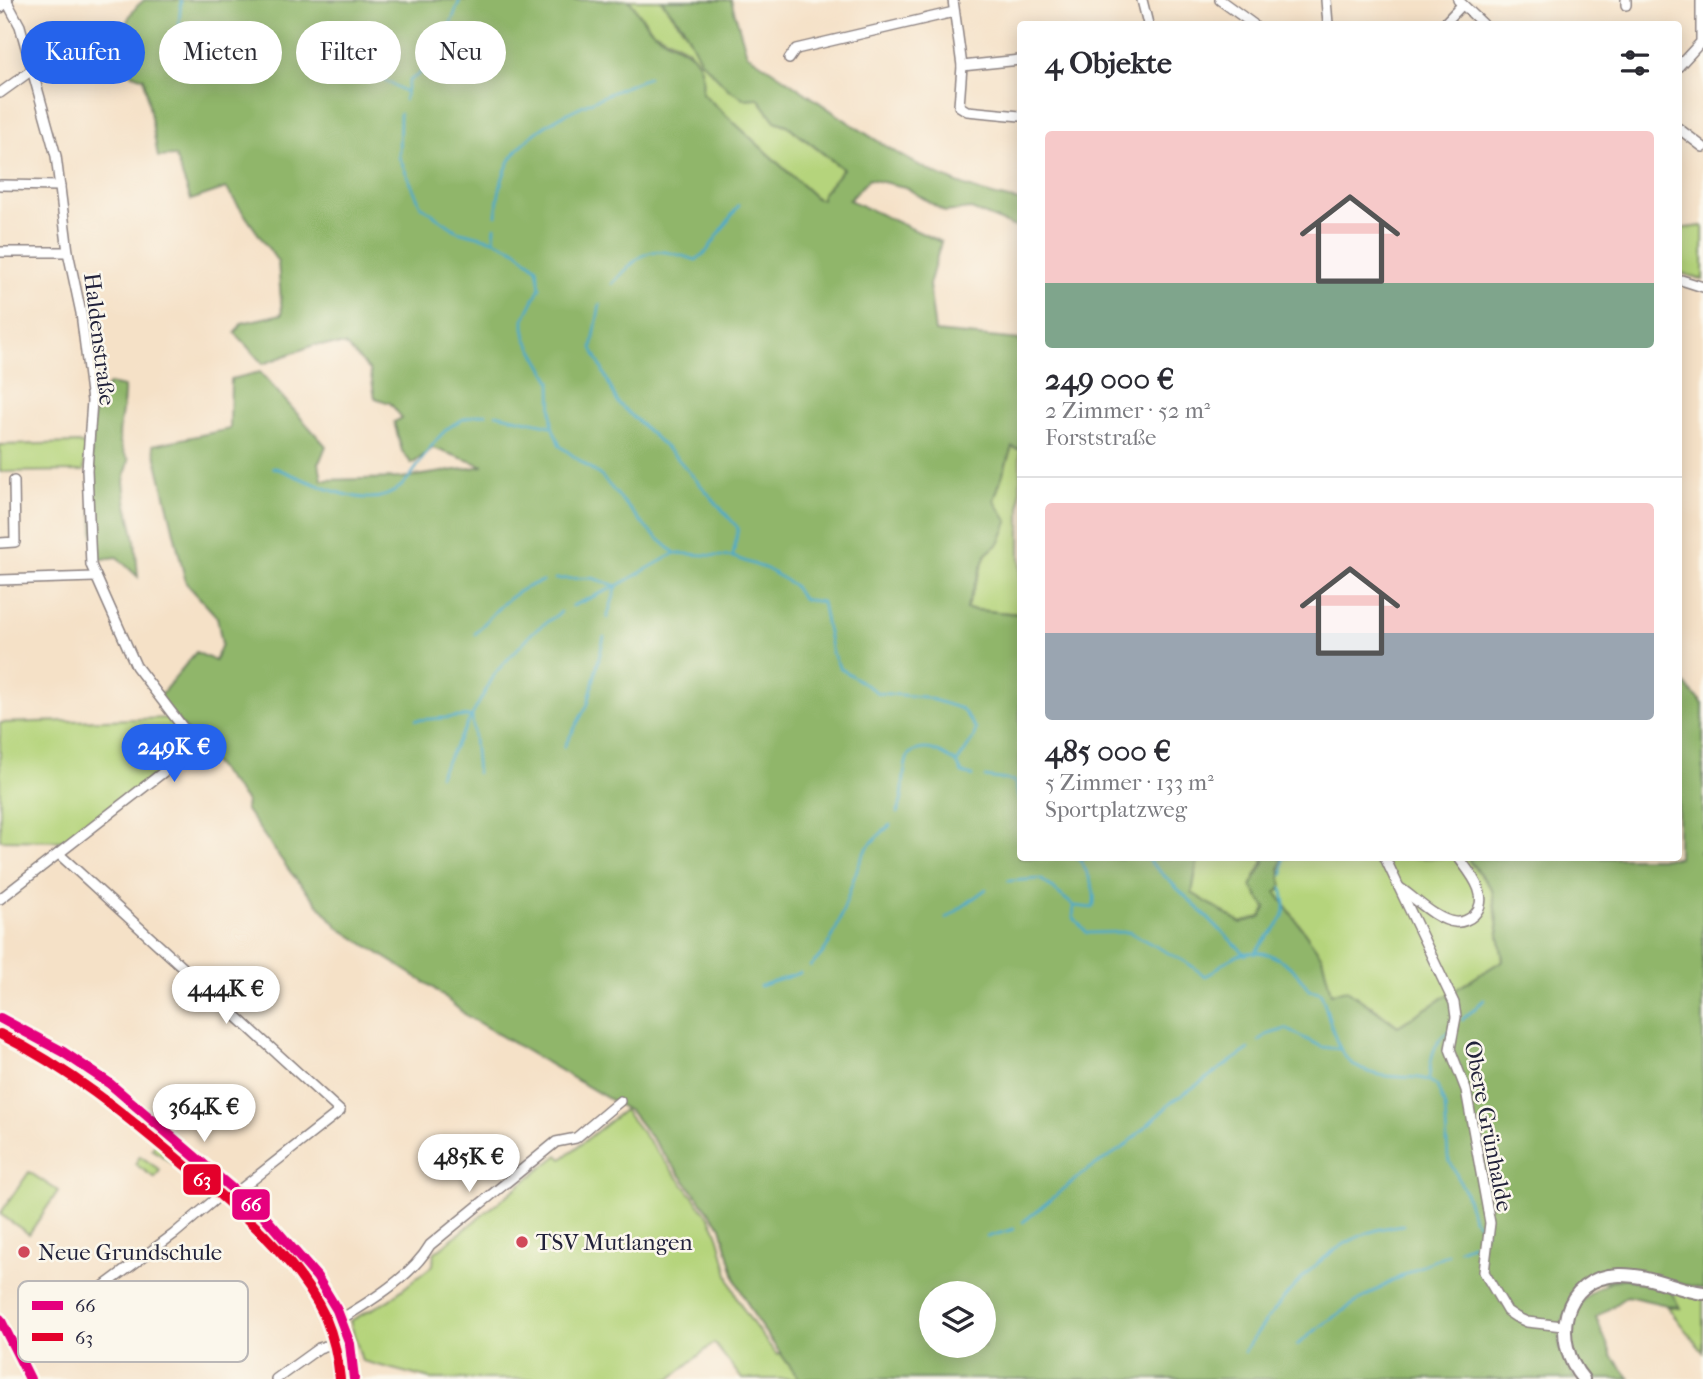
<!DOCTYPE html>
<html lang="de">
<meta charset="utf-8">
<style>
:root{--surface:#fff;--page:#f7f7f7;--text:#2b2b33;--muted:#7c7c81;--line:#e1e1e2;--accent:#2563eb}
body{margin:0;font-family:"IM FELL French Canon",serif;background:var(--page);color:var(--text);height:100vh;display:flex;flex-direction:column;font-size:26px;white-space:nowrap}
*{box-sizing:border-box;margin:0}
p{font-size:23px;color:var(--muted)}
.icon{flex:none;width:38px;height:38px;fill:none;stroke:currentColor;stroke-width:2;stroke-linecap:round;stroke-linejoin:round}
.map{position:relative;flex:1;overflow:hidden}
.panel{position:absolute;left:1017px;top:21px;width:665px;height:840px;display:flex;flex-direction:column;background:var(--surface);border-radius:7px;box-shadow:0 4px 18px #0003}
.panel>*{flex:none}
.hud{position:absolute;left:21px;top:21px;width:665px;height:63px;display:flex;gap:14px}
.buttons{position:absolute;left:919px;top:1281px;display:grid;gap:14px}
.buttons a{display:grid;place-items:center;width:77px;height:77px;border-radius:50%;background:var(--surface);box-shadow:0 4px 18px #0003;font-size:35px}
.price{position:absolute;translate:-50% -60px;padding:0 16px;border-radius:24px;background:#fff;color:#222;font-size:23px;line-height:46px;filter:drop-shadow(0 2px 4px #0008)}
.price::after{content:'';position:absolute;left:50%;top:42px;width:21px;height:16px;margin-left:-10px;background:inherit;clip-path:polygon(0 0,100% 0,50% 100%)}
.price.selected{background:var(--accent);color:#fff}
ul{padding:0;list-style:none}
li{display:grid;align-content:center;gap:14px;height:371px;padding:0 28px}
li+li{border-top:2px solid var(--line)}
li span{display:grid;place-items:center;height:217px;border-radius:7px;color:#555}
li>.icon{margin-inline-start:auto}
span .icon{width:126px;height:126px;fill:#fffc;stroke-width:1}
li b{font-size:30px}
h2{display:flex;justify-content:space-between;align-items:center;height:84px;padding:0 28px;font-size:30px}
.pill{padding:0 24px;border-radius:32px;background:var(--surface);box-shadow:0 4px 18px #0003;font-size:24px;line-height:63px}
.pill.selected{background:var(--accent);color:#fff}
.map>svg:first-child{display:block}
.green{fill:#b5d47b;stroke:#6c7b5b;stroke-width:2}
.forest{fill:#90b66b;stroke:#596c53;stroke-width:2;fill-rule:evenodd}
.lines{fill:none;stroke-linecap:round;stroke-linejoin:round}
.stream{stroke:#4caaca;stroke-width:2.5}
.minor-casing{stroke:#8c8281;stroke-width:12}
.tertiary-casing{stroke:#8c8281;stroke-width:16}
.minor{stroke:#fff;stroke-width:9}
.tertiary{stroke:#fff;stroke-width:12}
.bus-1-casing{stroke:#fbf7ec;stroke-width:16}
.bus-2-casing{stroke:#fbf7ec;stroke-width:16}
.bus-1{stroke:#e5007d;stroke-width:10}
.bus-2{stroke:#e4002b;stroke-width:10}
.poi-dot{fill:#d1495b;stroke:#fbf7ec;stroke-width:2.5}
.labels{text-anchor:middle;stroke-width:5;stroke-linejoin:round;paint-order:stroke}
.street-label{font-size:23px;fill:#22223b;stroke:#fbf7ec}
.poi-label{font-size:23px;fill:#22223b;stroke:#fbf7ec;text-anchor:start}
.key{fill:#fbf7ec;stroke:#bab7b7;stroke-width:2}
.key-label{font-size:19px;fill:#22223b}
.line-badge{stroke:#fbf7ec;stroke-width:2.5}
.badge-label{font-size:19px;text-anchor:middle;font-weight:bold;fill:#fff}
</style>
<div class="map">
<svg width="1703" height="1379" viewBox="0 0 1703 1379">
<rect width="100%" height="100%" fill="#fbf7ec"/>
<filter id="ink" filterUnits="userSpaceOnUse"><feTurbulence type="fractalNoise" baseFrequency=".0143" numOctaves="2"/><feDisplacementMap in="SourceGraphic" scale="14" xChannelSelector="R" yChannelSelector="G"/><feConvolveMatrix kernelMatrix="1 2 1 2 8 2 1 2 1" color-interpolation-filters="sRGB"/></filter>
<filter id="wash" filterUnits="userSpaceOnUse"><feTurbulence type="fractalNoise" baseFrequency=".00686" numOctaves="4" result="noise"/><feDisplacementMap in="SourceGraphic" scale="28" xChannelSelector="R" yChannelSelector="G"/><feGaussianBlur stdDeviation="1.57" result="paint"/><feColorMatrix in="noise" values="0 0 0 0 0 0 0 0 0 0 0 0 0 0 0 0 0 1.4 0 .05"/><feComposite in="paint" operator="in"/></filter>
<g filter="url(#wash)">
<rect width="100%" height="100%" fill="#f5e1c7"/>
<g class="green">
<path d="M 629,0 L 661,0 L 691,39 L 758,98 L 775,121 L 786,125 L 843,169 L 822,199 L 817,199 L 702,93 L 697,62 L 688,49 L 653,31 Z"/>
<path d="M 1703,226 L 1703,280 L 1678,272 L 1678,229 Z"/>
<path d="M 78,443 L 86,446 L 84,471 L 0,472 L 0,445 Z"/>
<path d="M 1012,447 L 1020,450 L 1020,614 L 966,609 L 986,554 L 1000,542 L 994,500 Z"/>
<path d="M 172,718 L 189,742 L 187,750 L 67,841 L 0,840 L 0,723 Z"/>
<path d="M 1198,858 L 1263,858 L 1264,862 L 1255,876 L 1266,908 L 1261,917 L 1241,923 L 1192,893 Z"/>
<path d="M 1283,858 L 1467,858 L 1492,889 L 1503,960 L 1398,1026 L 1371,1005 L 1331,994 L 1322,957 L 1276,892 L 1282,887 L 1280,868 Z"/>
<path d="M 624,1110 L 710,1218 C 722,1238 723,1260 730,1281 C 740,1309 759,1332 777,1355 L 781,1352 L 799,1379 L 742,1379 L 714,1343 L 670,1379 L 430,1379 L 362,1361 L 350,1321 L 389,1300 L 433,1265 L 434,1253 L 558,1155 L 562,1159 Z"/>
<path d="M 157,1141 L 177,1155 L 172,1163 L 152,1149 Z"/>
<path d="M 140,1156 L 160,1170 L 155,1178 L 135,1164 Z"/>
<path d="M 29,1172 L 58,1191 L 29,1234 L 0,1214 Z"/>
<path d="M 1671,1291 L 1703,1298 L 1703,1352 L 1667,1307 L 1679,1308 Z"/>
</g>
<g class="forest">
<path d="M 144,0 L 629,0 C 637,10 644,23 653,31 C 680,54 707,45 702,93 L 817,199 L 822,199 L 822,194 L 843,169 L 787,125 L 775,121 L 758,98 L 745,99 L 728,89 L 700,60 L 683,26 L 661,0 L 731,0 L 747,54 C 832,107 920,185 1020,201 L 1020,229 L 971,209 L 945,212 L 905,187 L 869,179 L 849,200 L 941,242 L 929,285 L 935,332 L 1020,340 L 1020,450 L 1012,447 L 994,500 L 1008,522 L 1000,542 L 986,554 L 966,609 L 1020,614 L 1020,858 L 1198,858 L 1192,893 L 1241,923 L 1261,917 L 1266,908 L 1251,886 L 1264,862 L 1263,858 L 1283,858 L 1280,868 L 1282,887 L 1276,892 L 1322,957 L 1331,993 L 1347,990 L 1398,1026 L 1503,960 L 1492,889 L 1467,858 L 1678,858 L 1678,677 L 1703,704 L 1703,847 L 1699,852 L 1703,857 L 1703,1289 L 1646,1276 L 1584,1284 C 1560,1320 1547,1340 1576,1379 L 799,1379 L 757,1321 L 736,1281 L 721,1227 L 631,1112 L 467,1016 L 432,987 L 339,928 L 291,873 L 245,809 L 246,801 L 158,698 L 196,652 L 215,661 L 222,644 L 217,617 L 186,583 L 153,445 L 230,429 L 231,379 L 260,372 L 326,446 L 319,463 L 322,480 L 401,478 L 484,466 L 433,448 L 412,464 L 402,451 L 394,422 L 402,418 L 390,403 L 375,398 L 370,370 L 345,345 L 314,345 L 263,364 L 235,333 L 242,323 L 282,314 L 278,262 L 226,188 L 191,200 L 175,156 L 158,157 L 144,78 L 124,71 C 123,41 119,19 144,0 ZM 931,1293 L 984,1293 L 984,1346 L 931,1346 Z"/>
<path d="M 109,384 L 124,387 C 126,415 109,436 129,460 L 124,481 L 126,500 L 135,540 L 138,577 L 117,557 L 95,560 L 90,472 L 94,408 Z"/>
<path d="M 1624,1278 L 1671,1291 L 1680,1308 L 1627,1296 L 1596,1318 L 1612,1356 L 1630,1379 L 1590,1379 C 1552,1336 1570,1291 1624,1278 Z"/>
</g>
<g class="lines">
<g class="stream">
<path d="M 181,1 L 179,24 L 217,46"/>
<path d="M 330,36 L 360,65"/>
<path d="M 370,72 L 406,92"/>
<path d="M 404,100 L 409,81 C 438,64 448,30 460,0"/>
<path d="M 400,114 L 399,157 L 421,206 L 457,231 L 494,240 L 516,250 L 537,268 L 540,287 L 524,319 L 524,327 L 526,338 L 551,381 L 552,426 L 560,446 L 602,477 L 648,530 L 675,553 L 733,557 L 767,569 L 793,585 L 802,599 L 822,602 L 832,653 L 840,668 L 878,693 L 924,697 L 962,709 L 976,729 L 973,739 L 957,763 L 962,773 L 973,776"/>
<path d="M 496,215 C 498,196 501,176 511,159 C 535,119 607,96 648,77"/>
<path d="M 494,240 L 495,227"/>
<path d="M 612,284 C 646,248 649,245 696,260 L 707,251 L 739,205"/>
<path d="M 600,304 L 592,348 L 618,403 L 677,458 L 738,528 L 733,556"/>
<path d="M 496,414 L 551,426"/>
<path d="M 273,467 C 300,477 343,499 370,498 C 425,498 418,419 486,414"/>
<path d="M 555,579 L 592,578 L 617,586 L 607,618"/>
<path d="M 572,606 L 617,586 L 675,553"/>
<path d="M 475,634 C 496,610 511,590 543,581"/>
<path d="M 416,720 L 472,716 L 477,773"/>
<path d="M 564,747 L 588,704 L 604,637"/>
<path d="M 439,775 L 496,672 L 533,632 L 561,612"/>
<path d="M 985,777 L 1014,781 L 1020,801"/>
<path d="M 897,813 C 907,794 900,773 909,754 C 928,743 940,752 957,763"/>
<path d="M 1079,858 C 1087,872 1098,891 1093,908 L 1074,906 L 1073,917 L 1087,933 L 1129,932 L 1189,964 L 1205,976 C 1215,973 1219,965 1228,960 C 1262,940 1292,962 1309,990 L 1320,992 L 1322,996 C 1339,1047 1337,1075 1401,1077 C 1416,1078 1425,1076 1437,1086 L 1445,1107 L 1448,1158 L 1465,1191 L 1473,1218 L 1485,1231"/>
<path d="M 1146,858 L 1246,955"/>
<path d="M 1283,875 L 1284,858"/>
<path d="M 1008,881 L 1041,879 L 1074,906"/>
<path d="M 946,919 L 986,889"/>
<path d="M 1255,954 C 1263,936 1286,926 1285,905 C 1285,899 1283,893 1282,887"/>
<path d="M 810,966 C 841,943 847,886 864,853 C 870,842 881,834 890,825"/>
<path d="M 760,986 L 800,973"/>
<path d="M 1462,1020 L 1485,999"/>
<path d="M 1259,1041 L 1266,1035 L 1286,1029 L 1322,1047 L 1339,1049"/>
<path d="M 1429,1078 C 1431,1057 1432,1046 1448,1032"/>
<path d="M 1023,1222 L 1086,1171 L 1124,1147 L 1172,1102 L 1249,1049"/>
<path d="M 987,1237 L 1014,1229"/>
<path d="M 1459,1249 L 1472,1244"/>
<path d="M 1297,1345 C 1343,1307 1393,1278 1448,1254"/>
<path d="M 1244,1352 C 1282,1296 1331,1230 1404,1225"/>
</g>
</g>
</g>
<g filter="url(#ink)">
<g class="lines">
<g class="minor-casing">
<g id="minor">
<path d="M 953,0 L 962,66 L 959,106 L 967,111 L 1020,116"/>
<path d="M 1142,0 L 1148,24"/>
<path d="M 1220,0 L 1253,24"/>
<path d="M 1326,0 L 1328,24"/>
<path d="M 1458,0 L 1483,24"/>
<path d="M 1626,0 L 1626,5"/>
<path d="M 1444,24 L 1462,5"/>
<path d="M 789,59 L 796,49 L 954,12"/>
<path d="M 962,66 L 1020,60"/>
<path d="M 1678,67 L 1701,42 L 1701,0"/>
<path d="M 0,93 L 32,70"/>
<path d="M 1678,128 L 1703,147"/>
<path d="M 0,185 L 60,186"/>
<path d="M 0,252 L 68,252"/>
<path d="M 1678,279 L 1703,287"/>
<path d="M 0,543 L 15,542 L 14,481"/>
<path d="M 0,580 L 95,577"/>
<path d="M 60,855 L 340,1111 L 237,1192"/>
<path d="M 1385,858 L 1454,1003 L 1456,1017 L 1450,1049 L 1466,1090 L 1490,1223 L 1484,1272 L 1507,1311 L 1516,1317 L 1527,1322 L 1563,1326"/>
<path d="M 1400,888 C 1415,898 1436,920 1455,922 C 1462,923 1470,919 1474,915 C 1492,897 1469,872 1459,858"/>
<path d="M 0,899 L 197,746 L 136,666 L 91,565 L 87,470 L 92,401 L 81,313 L 68,252 L 56,156 L 20,26 L 6,0"/>
<path d="M 0,1018 C 28,1032 57,1047 84,1065 C 118,1087 148,1116 179,1142 C 243,1196 358,1286 354,1379"/>
<path d="M 0,1319 L 30,1379"/>
<path d="M 341,1319 C 371,1301 412,1276 430,1245 L 556,1142 L 576,1138 L 620,1101"/>
<path d="M 16,1351 L 174,1234 L 231,1186"/>
<path d="M 276,1379 L 319,1348 L 348,1339"/>
</g>
</g>
<g class="tertiary-casing">
<g id="tertiary">
<path d="M 0,6 L 6,0"/>
<path d="M 1583,1379 C 1551,1341 1561,1277 1619,1275 C 1648,1274 1675,1289 1703,1293"/>
</g>
</g>
<use href="#minor" class="minor"/>
<use href="#tertiary" class="tertiary"/>
<g class="bus-1-casing">
<g id="bus-1">
<path d="M 0,1018 L 63,1052 L 109,1083 L 264,1216 L 317,1277 L 337,1310 L 350,1344 L 354,1379"/>
<path d="M 0,1319 L 30,1379"/>
</g>
</g>
<g class="bus-2-casing">
<path id="bus-2" d="M 0,1034 C 72,1070 125,1115 186,1166 C 236,1208 296,1256 325,1317 C 334,1338 338,1357 340,1379"/>
</g>
<use href="#bus-1" class="bus-1"/>
<use href="#bus-2" class="bus-2"/>
</g>
</g>
<g class="poi-dot">
<circle cx="522" cy="1242" r="7"/>
<circle cx="24" cy="1252" r="7"/>
</g>
<g class="labels">
<g class="street-label">
<text transform="translate(100 339) rotate(83)" y="8">Haldenstraße</text>
<text transform="translate(1489 1126) rotate(79)" y="8">Obere Grünhalde</text>
</g>
<g class="poi-label">
<text x="536" y="1250">TSV Mutlangen</text>
<text x="38" y="1260">Neue Grundschule</text>
</g>
</g>
<rect x="18" y="1281" width="230" height="81" rx="10" class="key"/>
<rect x="32" y="1301" width="31" height="9" fill="#e5007d"/>
<rect x="32" y="1333" width="31" height="8" fill="#e4002b"/>
<g class="key-label">
<text x="75" y="1312">66</text>
<text x="75" y="1344">63</text>
</g>
<g class="line-badge">
<rect x="182" y="1163" width="40" height="33" rx="7" fill="#e4002b"/>
<rect x="231" y="1188" width="40" height="33" rx="7" fill="#e5007d"/>
</g>
<g class="badge-label">
<text x="202" y="1186">63</text>
<text x="251" y="1211">66</text>
</g>
</svg>
<div class="buttons">
<a><svg class="icon" aria-label="layers" viewBox="0 0 24 24"><path d="M12 4l9 5-9 5-9-5zM3 14l9 5 9-5"/></svg></a>
</div>
<b class="price selected" style="left:174px;top:784px">249K €</b>
<b class="price" style="left:226px;top:1026px">444K €</b>
<b class="price" style="left:204px;top:1144px">364K €</b>
<b class="price" style="left:469px;top:1194px">485K €</b>
<div class="hud">
<a class="pill selected">Kaufen</a>
<a class="pill">Mieten</a>
<a class="pill">Filter</a>
<a class="pill">Neu</a>
</div>
<section class="panel">
<h2>4 Objekte<svg class="icon" aria-label="filters" viewBox="0 0 24 24"><path d="M4 7h16M4 17h16"/><circle cx="9" cy="7" r="2"/><circle cx="15" cy="17" r="2"/></svg></h2>
<ul>
<li><span style="background:linear-gradient(#f6c9c9 70%,#7fa58c 0)"><svg class="icon" aria-label="home" viewBox="0 0 24 24"><path d="M3 11l9-7 9 7M6 9v11h12V9"/></svg></span><div><b>249 000 €</b><p>2 Zimmer · 52 m²</p><p>Forststraße</p></div></li>
<li><span style="background:linear-gradient(#f6c9c9 60%,#9aa5b1 0)"><svg class="icon" aria-label="home" viewBox="0 0 24 24"><path d="M3 11l9-7 9 7M6 9v11h12V9"/></svg></span><div><b>485 000 €</b><p>5 Zimmer · 133 m²</p><p>Sportplatzweg</p></div></li>
</ul>
</section>
</div>
